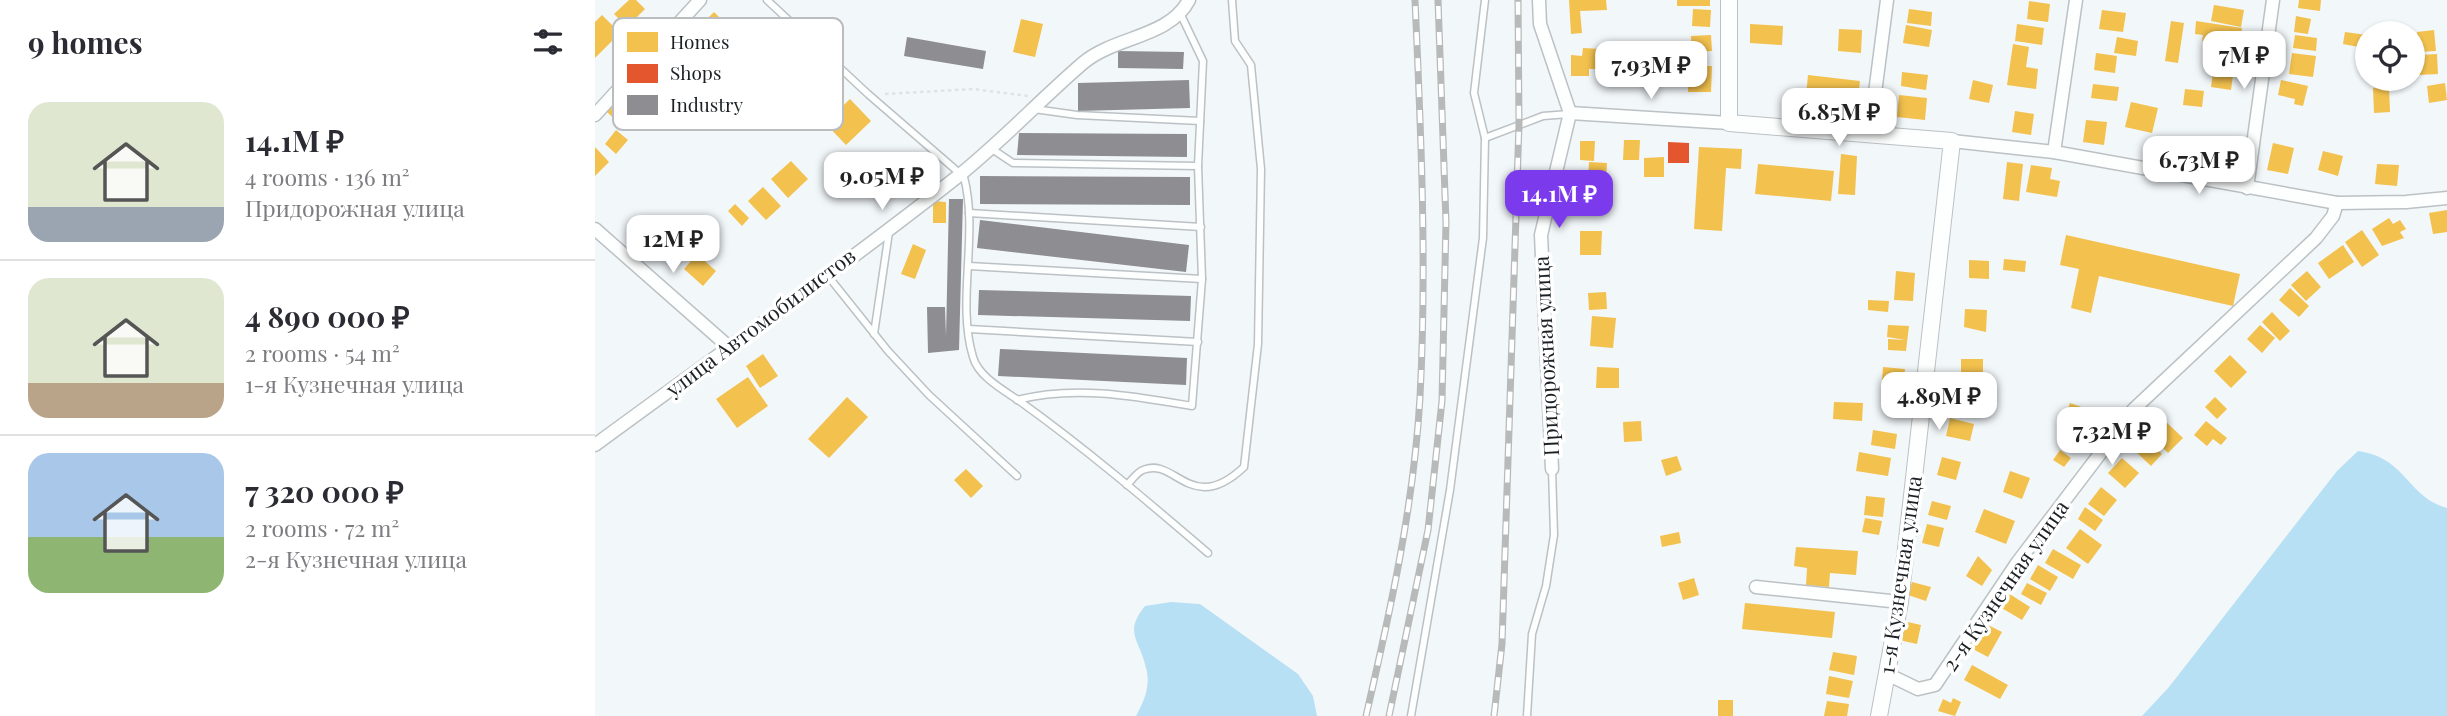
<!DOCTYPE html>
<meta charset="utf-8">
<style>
:root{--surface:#fff;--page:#f2f2f3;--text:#2b2b33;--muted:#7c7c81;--line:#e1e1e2;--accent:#7c3aed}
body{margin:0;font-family:"Playfair Display",serif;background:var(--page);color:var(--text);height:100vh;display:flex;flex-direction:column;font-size:26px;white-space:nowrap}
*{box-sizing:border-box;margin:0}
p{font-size:23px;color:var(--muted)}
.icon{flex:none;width:38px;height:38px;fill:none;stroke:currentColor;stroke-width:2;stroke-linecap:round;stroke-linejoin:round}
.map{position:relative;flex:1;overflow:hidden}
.details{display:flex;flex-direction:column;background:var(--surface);width:595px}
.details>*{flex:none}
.fabs{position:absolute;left:1760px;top:21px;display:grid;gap:14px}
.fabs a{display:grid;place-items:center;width:70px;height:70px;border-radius:50%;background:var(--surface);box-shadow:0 2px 5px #0004;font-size:35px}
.price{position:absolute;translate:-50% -60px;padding:0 16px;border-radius:14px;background:#fff;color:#222;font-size:23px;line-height:46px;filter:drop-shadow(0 2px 4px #0008)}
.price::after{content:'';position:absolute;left:50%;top:42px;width:21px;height:16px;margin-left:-10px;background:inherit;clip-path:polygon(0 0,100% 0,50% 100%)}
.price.on{background:var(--accent);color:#fff}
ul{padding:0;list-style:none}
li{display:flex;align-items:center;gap:21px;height:175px;padding:0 28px}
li+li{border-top:2px solid var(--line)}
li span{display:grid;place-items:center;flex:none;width:196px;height:140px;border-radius:21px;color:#555}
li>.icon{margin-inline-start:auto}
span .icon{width:84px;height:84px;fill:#fffc;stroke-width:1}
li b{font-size:30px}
h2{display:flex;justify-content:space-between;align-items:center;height:84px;padding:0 28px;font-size:30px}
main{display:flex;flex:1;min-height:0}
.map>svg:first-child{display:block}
.green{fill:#b8e0f4}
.homes{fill:#f2c14e}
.shops{fill:#e4572e}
.industry{fill:#8d8d92}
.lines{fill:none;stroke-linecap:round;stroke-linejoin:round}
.service-casing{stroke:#bbc1c4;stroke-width:9}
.minor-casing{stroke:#bbc1c4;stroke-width:15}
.tertiary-casing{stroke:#bbc1c4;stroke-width:18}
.path{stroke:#e1e3e3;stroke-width:2.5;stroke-dasharray:3.5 3.5;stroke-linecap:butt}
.service{stroke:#fdfefe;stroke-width:6}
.minor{stroke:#fdfefe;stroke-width:12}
.tertiary{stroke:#fdfefe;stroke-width:16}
.rail-casing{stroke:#b8baba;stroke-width:7}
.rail{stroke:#fff;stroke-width:4.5;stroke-dasharray:13;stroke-linecap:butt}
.labels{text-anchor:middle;stroke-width:7;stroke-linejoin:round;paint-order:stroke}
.street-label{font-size:21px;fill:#1b2124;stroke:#fff}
.key{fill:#fff;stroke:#bbbcbd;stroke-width:2}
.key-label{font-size:19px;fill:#1b2124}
</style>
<main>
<section class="details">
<h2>9 homes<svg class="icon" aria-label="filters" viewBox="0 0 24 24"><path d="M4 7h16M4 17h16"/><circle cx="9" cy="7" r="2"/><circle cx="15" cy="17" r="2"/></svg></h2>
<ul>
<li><span style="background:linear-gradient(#dfe7d0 75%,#9aa5b1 0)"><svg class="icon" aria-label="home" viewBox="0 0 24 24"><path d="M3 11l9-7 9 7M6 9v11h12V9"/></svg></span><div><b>14.1M ₽</b><p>4 rooms · 136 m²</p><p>Придорожная улица</p></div></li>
<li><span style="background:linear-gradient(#dfe7d0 75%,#b9a48a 0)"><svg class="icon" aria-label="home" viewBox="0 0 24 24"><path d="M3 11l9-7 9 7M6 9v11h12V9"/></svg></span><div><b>4 890 000 ₽</b><p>2 rooms · 54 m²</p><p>1-я Кузнечная улица</p></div></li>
<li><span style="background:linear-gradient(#a9c7e8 60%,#8fb573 0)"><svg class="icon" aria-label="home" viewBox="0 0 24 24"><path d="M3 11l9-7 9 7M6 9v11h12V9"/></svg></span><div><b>7 320 000 ₽</b><p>2 rooms · 72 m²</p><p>2-я Кузнечная улица</p></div></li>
</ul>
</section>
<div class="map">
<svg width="1852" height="716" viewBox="0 0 1852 716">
<rect width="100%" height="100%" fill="#f2f7fa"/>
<g class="green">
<path d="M 1763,451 C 1812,458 1811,496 1852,508 L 1852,716 L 1547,716 L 1574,687 L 1742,471 Z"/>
<path d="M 576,602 L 605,604 L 703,674 L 718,696 L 722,716 L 541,716 C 549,701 556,686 551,668 C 545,640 528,633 550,606 Z"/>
</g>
<g class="homes">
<path d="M 34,0 L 41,0 L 50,9 L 32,27 L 19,14 Z"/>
<path d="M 974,0 L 1011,0 L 1012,10 L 985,11 L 987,33 L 976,34 Z"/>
<rect x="1082" y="0" width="33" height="6"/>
<path d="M 1704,0 L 1726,0 L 1725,11 L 1703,8 Z"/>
<path d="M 1434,1 L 1455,4 L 1453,22 L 1432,19 Z"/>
<path d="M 1619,5 L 1649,10 L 1646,27 L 1616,21 Z"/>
<path d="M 1098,9 L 1116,10 L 1115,27 L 1097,26 Z"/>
<path d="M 1314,9 L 1337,12 L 1336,26 L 1312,23 Z"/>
<path d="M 1507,10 L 1531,13 L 1528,32 L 1504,29 Z"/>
<path d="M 119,12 L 134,27 L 121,39 L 106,25 Z"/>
<path d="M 7,15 L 25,33 L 0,58 L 0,22 Z"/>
<path d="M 1701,16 L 1716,19 L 1713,34 L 1699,32 Z"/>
<path d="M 426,19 L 448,24 L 440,57 L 418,52 Z"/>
<path d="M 1576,21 L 1589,23 L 1583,63 L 1570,61 Z"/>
<path d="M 1601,21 L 1647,28 L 1644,47 L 1607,41 L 1608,35 L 1600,34 Z"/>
<path d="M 1155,24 L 1188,26 L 1187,45 L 1155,43 Z"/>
<path d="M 1422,24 L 1449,28 L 1447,45 L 1420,41 Z"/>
<path d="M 1311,25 L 1337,30 L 1334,47 L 1308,43 Z"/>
<path d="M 1244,29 L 1267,30 L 1266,53 L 1243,51 Z"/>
<path d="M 1839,30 L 1841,51 L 1824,52 L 1822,32 Z"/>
<path d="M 1750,32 L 1772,35 L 1769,48 L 1748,44 Z"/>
<path d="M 1116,35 L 1117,51 L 1097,52 L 1096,36 Z"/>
<path d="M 1700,35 L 1722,38 L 1721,51 L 1698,48 Z"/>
<path d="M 1522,37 L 1543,41 L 1541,56 L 1519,53 Z"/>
<path d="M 1418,44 L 1434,47 L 1431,67 L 1443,69 L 1441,89 L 1412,85 Z"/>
<path d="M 988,48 L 1006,49 L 1005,69 L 994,69 L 994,76 L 976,76 L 976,55 L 987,56 Z"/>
<path d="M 1501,53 L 1522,56 L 1520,73 L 1499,70 Z"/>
<path d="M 1697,53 L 1721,56 L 1718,77 L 1694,74 Z"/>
<path d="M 1842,54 L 1843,74 L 1824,75 L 1823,55 Z"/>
<path d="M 1012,64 L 1035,65 L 1034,86 L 1011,85 Z"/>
<path d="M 1093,66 L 1117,66 L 1116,92 L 1093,92 Z"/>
<path d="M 1307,72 L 1333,75 L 1331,90 L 1306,86 Z"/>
<path d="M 1618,72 L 1638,75 L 1636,90 L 1616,87 Z"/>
<path d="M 1213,75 L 1265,81 L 1261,112 L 1210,106 Z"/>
<path d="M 1378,80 L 1398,85 L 1394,103 L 1374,99 Z"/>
<path d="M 1686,80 L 1713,86 L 1708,106 L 1699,104 L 1700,99 L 1683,95 Z"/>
<path d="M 1850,83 L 1852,100 L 1834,103 L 1832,86 Z"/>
<path d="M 1498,84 L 1524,87 L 1522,101 L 1496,98 Z"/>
<path d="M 1794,87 L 1795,112 L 1779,113 L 1778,88 Z"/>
<path d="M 1590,89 L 1609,91 L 1607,107 L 1588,105 Z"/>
<path d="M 29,94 L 48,112 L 31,130 L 12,112 Z"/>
<path d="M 1304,95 L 1332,98 L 1330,120 L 1302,117 Z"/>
<path d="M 255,99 L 276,121 L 251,145 L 230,123 Z"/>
<path d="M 1536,102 L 1563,108 L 1557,133 L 1530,127 Z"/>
<path d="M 1420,111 L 1439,114 L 1436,135 L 1417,132 Z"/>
<path d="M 1491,120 L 1512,122 L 1509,145 L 1488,142 Z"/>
<path d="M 21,130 L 33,140 L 21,154 L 10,144 Z"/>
<path d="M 1611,138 L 1629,141 L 1626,164 L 1608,161 Z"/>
<path d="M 1029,140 L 1045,140 L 1044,160 L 1028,160 Z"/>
<path d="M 985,141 L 1000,141 L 999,161 L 985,160 Z"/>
<path d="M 1678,143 L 1699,148 L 1693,174 L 1672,170 Z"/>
<path d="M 0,147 L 14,162 L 0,176 Z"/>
<path d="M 1104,147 L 1147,149 L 1146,169 L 1131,168 L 1127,231 L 1099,229 Z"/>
<path d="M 1728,151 L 1748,156 L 1743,176 L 1723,170 Z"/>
<path d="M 1246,154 L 1262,156 L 1260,195 L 1243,194 Z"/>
<path d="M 1069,157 L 1069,177 L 1049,177 L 1049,158 Z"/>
<path d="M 196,161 L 213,179 L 193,198 L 176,179 Z"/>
<path d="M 994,162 L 1012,163 L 1011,179 L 993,178 Z"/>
<path d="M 1412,162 L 1428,164 L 1424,201 L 1408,199 Z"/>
<path d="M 1163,164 L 1239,171 L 1236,201 L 1160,194 Z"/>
<path d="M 1782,164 L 1804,165 L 1802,186 L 1780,184 Z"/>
<path d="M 1436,165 L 1457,168 L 1455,179 L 1465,181 L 1462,197 L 1431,192 Z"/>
<path d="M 168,187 L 186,206 L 171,220 L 153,201 Z"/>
<path d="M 338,201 L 351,202 L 351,223 L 338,223 Z"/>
<path d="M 140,204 L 154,218 L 147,226 L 133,211 Z"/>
<path d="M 1852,210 L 1852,232 L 1838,234 L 1834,213 Z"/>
<path d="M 1794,218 L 1798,224 L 1805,220 L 1811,229 L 1805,232 L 1809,238 L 1787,246 L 1777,229 Z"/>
<path d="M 1767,230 L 1784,255 L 1767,267 L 1750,242 Z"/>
<path d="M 985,231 L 1007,231 L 1006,255 L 985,255 Z"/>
<path d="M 1471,235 L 1645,274 L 1638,306 L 1504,276 L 1496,313 L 1476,308 L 1484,269 L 1465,265 Z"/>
<path d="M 318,244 L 331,250 L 320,279 L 306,274 Z"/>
<path d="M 1748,245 L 1759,262 L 1734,279 L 1723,263 Z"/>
<path d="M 102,254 L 121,271 L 108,286 L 89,269 Z"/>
<path d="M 1409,259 L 1431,261 L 1430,272 L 1408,270 Z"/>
<path d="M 1374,260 L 1394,261 L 1394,279 L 1374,278 Z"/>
<path d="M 1301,271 L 1320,273 L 1318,301 L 1299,300 Z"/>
<path d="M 1712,271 L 1726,287 L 1711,301 L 1696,285 Z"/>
<path d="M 1695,288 L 1714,306 L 1704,317 L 1684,300 Z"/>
<path d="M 1011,292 L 1012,309 L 994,310 L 993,293 Z"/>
<path d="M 1273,300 L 1294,301 L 1293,312 L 1273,310 Z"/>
<path d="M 1370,309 L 1392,310 L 1391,332 L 1369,327 Z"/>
<path d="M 1677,312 L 1695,331 L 1685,341 L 1667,322 Z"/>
<path d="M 997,316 L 1021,318 L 1018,348 L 995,346 Z"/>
<path d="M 1293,325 L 1314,326 L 1311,351 L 1293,350 L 1293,339 L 1311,340 L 1292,337 Z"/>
<path d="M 1665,325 L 1680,338 L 1667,353 L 1652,339 Z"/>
<path d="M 168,354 L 183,376 L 165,388 L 151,366 Z"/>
<path d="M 1635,355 L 1652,372 L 1636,388 L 1619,371 Z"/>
<rect x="1366" y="359" width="22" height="22"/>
<path d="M 1002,367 L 1024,368 L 1024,388 L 1001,388 Z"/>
<path d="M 1288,367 L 1310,369 L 1309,382 L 1287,380 Z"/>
<path d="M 153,377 L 173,406 L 142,428 L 121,399 Z"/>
<path d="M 1289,386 L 1306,388 L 1304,405 L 1287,404 Z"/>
<path d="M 1366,389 L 1384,390 L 1383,406 L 1365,405 Z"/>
<path d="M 252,397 L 273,417 L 234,458 L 213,439 Z"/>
<path d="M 1620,397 L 1632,409 L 1622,419 L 1610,407 Z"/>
<path d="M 1239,402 L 1268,403 L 1267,421 L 1238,419 Z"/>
<path d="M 1475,403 L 1495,410 L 1488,430 L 1468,423 Z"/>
<path d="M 1355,418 L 1379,424 L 1375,441 L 1351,436 Z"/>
<path d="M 1568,419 L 1588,438 L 1573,453 L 1554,434 Z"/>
<path d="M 1046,421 L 1047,441 L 1029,442 L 1028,422 Z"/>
<path d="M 1611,421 L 1632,438 L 1626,445 L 1618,439 L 1612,446 L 1599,435 Z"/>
<path d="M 1278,430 L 1302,434 L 1300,449 L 1276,445 Z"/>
<path d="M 1550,437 L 1567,454 L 1556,466 L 1538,449 Z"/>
<path d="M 1465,450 L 1476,458 L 1469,467 L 1458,460 Z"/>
<path d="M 1264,452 L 1296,458 L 1293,476 L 1261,471 Z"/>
<path d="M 1082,456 L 1087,470 L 1071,476 L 1066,460 Z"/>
<path d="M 1347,457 L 1366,462 L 1361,480 L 1342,475 Z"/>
<path d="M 1527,458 L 1544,473 L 1530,488 L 1513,473 Z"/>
<path d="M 371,469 L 388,486 L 376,498 L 359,480 Z"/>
<path d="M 1415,471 L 1435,478 L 1427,499 L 1408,492 Z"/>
<path d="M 1506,487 L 1522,500 L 1509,516 L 1493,504 Z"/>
<path d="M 1271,496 L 1290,498 L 1288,517 L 1269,515 Z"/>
<path d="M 1337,501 L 1356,506 L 1352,520 L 1333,515 Z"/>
<path d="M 1490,507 L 1508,520 L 1500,531 L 1483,519 Z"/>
<path d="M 1389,509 L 1420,521 L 1411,544 L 1380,532 Z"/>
<path d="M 1270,518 L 1287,521 L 1284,535 L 1267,532 Z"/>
<path d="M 1332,524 L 1349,528 L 1344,547 L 1327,543 Z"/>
<path d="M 1485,529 L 1507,545 L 1493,564 L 1471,548 Z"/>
<path d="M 1084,532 L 1086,543 L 1067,547 L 1065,536 Z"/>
<path d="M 1201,547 L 1263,551 L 1261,575 L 1235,573 L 1234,587 L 1211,585 L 1212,568 L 1199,566 Z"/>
<path d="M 1458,549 L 1486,565 L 1478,579 L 1450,563 Z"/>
<path d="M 1383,556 L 1397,570 L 1387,586 L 1371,576 Z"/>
<path d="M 1443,565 L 1463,577 L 1455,591 L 1435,579 Z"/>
<path d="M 1099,578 L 1104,595 L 1088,600 L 1083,583 Z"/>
<path d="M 1317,582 L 1336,587 L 1331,601 L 1313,595 Z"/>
<path d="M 1432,583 L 1452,593 L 1446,605 L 1426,594 Z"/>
<path d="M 1413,593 L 1435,607 L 1427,620 L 1405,607 Z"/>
<path d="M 1150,603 L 1240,612 L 1237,638 L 1147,629 Z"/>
<path d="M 1308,621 L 1326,625 L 1322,644 L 1304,640 Z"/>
<path d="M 1387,622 L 1407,632 L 1393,657 L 1374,647 Z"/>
<path d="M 1238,652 L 1262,656 L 1259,675 L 1234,670 Z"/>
<path d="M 1377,665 L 1413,685 L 1405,699 L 1369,680 Z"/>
<path d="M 1234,676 L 1258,681 L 1254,698 L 1231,694 Z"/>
<path d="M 1358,698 L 1366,702 L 1360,716 L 1343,711 L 1348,699 L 1356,703 Z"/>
<rect x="1123" y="700" width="15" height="16"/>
<path d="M 1232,701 L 1254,704 L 1252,716 L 1229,716 Z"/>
</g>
<path class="shops" d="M 1073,142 L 1094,143 L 1094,163 L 1073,163 Z"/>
<g class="industry">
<path d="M 312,37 L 391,51 L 388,69 L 309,56 Z"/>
<path d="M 523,51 L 589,52 L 588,69 L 523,68 Z"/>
<path d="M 594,80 L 595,108 L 483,111 L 483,83 Z"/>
<path d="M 424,133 L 592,134 L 592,157 L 422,155 Z"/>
<path d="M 385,176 L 595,177 L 595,205 L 385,204 Z"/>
<path d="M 354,199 L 368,199 L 364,350 L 333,353 L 332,307 L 350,307 L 351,336 Z"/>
<path d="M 385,220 L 594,245 L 591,272 L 382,248 Z"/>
<path d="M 384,290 L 596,296 L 595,321 L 383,315 Z"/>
<path d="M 405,349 L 592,358 L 591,385 L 403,376 Z"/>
</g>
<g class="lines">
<g class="service-casing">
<g id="service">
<path d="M 172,0 L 273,94 L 369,177 C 384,235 361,301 378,357 C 383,376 408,390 423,400 C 490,448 551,500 613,553"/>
<path d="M 439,109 L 482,115 L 605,121"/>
<path d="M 890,138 L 948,116 L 974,114"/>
<path d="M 397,149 L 418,163 L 603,166"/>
<path d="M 374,213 L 606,227"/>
<path d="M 374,266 L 607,279"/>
<path d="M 233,276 L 293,351 L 334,395 L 422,476"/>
<path d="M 374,329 L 603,342"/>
<path d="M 279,334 L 294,232"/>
<path d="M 422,400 C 480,385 539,396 597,406 L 607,279 L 603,166 L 608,61 L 586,15"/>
<path d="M 532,485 C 537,480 542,472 548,470 C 580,456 596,517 649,467 L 663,344 L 666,169 L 656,65 L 640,41 L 637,0"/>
<path d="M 816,716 L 855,490 L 888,238 L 890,138 L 879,93 L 890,0"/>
<path d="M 932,716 L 937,634 L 951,586 L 959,535 L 957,469"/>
</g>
</g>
<g class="minor-casing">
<g id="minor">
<path d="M 944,0 L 945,24 L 975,113 L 946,235 L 957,469"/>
<path d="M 975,113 L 1134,123"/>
<path d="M 0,115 L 105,0"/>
<path d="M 1275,132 L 1292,0"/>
<path d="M 1357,141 L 1459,152 L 1742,203 L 1811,202 L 1852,198"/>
<path d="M 1459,152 L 1481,0"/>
<path d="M 1652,188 L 1678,0"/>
<path d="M 0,229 L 134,347"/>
<path d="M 0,445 C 121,356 244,270 362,177 C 406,142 445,100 488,63 C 520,36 574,38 594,0"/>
<path d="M 1161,587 L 1305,602"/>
<path d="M 1292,674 L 1323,689 L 1340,685 L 1422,563 L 1539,409 L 1721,238 L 1738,216 L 1742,203"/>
</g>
</g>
<g class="tertiary-casing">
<path id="tertiary" d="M 1134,0 L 1134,123 L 1357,141 L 1305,602 L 1284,716"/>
</g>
<path class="path" d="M 290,94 L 378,89 L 433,96"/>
<use href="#service" class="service"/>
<use href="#minor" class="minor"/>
<use href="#tertiary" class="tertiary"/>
<g class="rail-casing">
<g id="rail">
<path d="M 771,716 C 795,612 819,505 825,397 C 832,265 826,132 820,0"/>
<path d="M 794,716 L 833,530 L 847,401 L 851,222 L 843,0"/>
<path d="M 899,716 L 907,644 L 924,124 L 923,0"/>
</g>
</g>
<use href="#rail" class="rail"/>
</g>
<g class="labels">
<g class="street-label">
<text transform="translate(166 323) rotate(-37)" y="7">улица Автомобилистов</text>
<text transform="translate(952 356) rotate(-93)" y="7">Придорожная улица</text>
<text transform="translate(1306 575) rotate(-82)" y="7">1-я Кузнечная улица</text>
<text transform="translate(1411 586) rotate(-55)" y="7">2-я Кузнечная улица</text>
</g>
</g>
<rect x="18" y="18" width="230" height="112" rx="10" class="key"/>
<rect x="32" y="32" width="31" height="20" fill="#f2c14e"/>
<rect x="32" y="64" width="31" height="19" fill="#e4572e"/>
<rect x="32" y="95" width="31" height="20" fill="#8d8d92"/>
<g class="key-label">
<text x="75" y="49">Homes</text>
<text x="75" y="80">Shops</text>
<text x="75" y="112">Industry</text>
</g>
</svg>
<div class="fabs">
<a><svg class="icon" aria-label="locate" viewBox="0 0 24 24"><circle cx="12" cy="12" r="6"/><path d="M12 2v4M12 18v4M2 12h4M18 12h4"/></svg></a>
</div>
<b class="price" style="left:1649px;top:91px">7M ₽</b>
<b class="price" style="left:1056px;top:101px">7.93M ₽</b>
<b class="price" style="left:1244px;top:148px">6.85M ₽</b>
<b class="price" style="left:1604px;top:196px">6.73M ₽</b>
<b class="price" style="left:287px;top:212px">9.05M ₽</b>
<b class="price on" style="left:964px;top:230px">14.1M ₽</b>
<b class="price" style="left:78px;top:275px">12M ₽</b>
<b class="price" style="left:1344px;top:432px">4.89M ₽</b>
<b class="price" style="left:1517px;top:467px">7.32M ₽</b>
</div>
</main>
